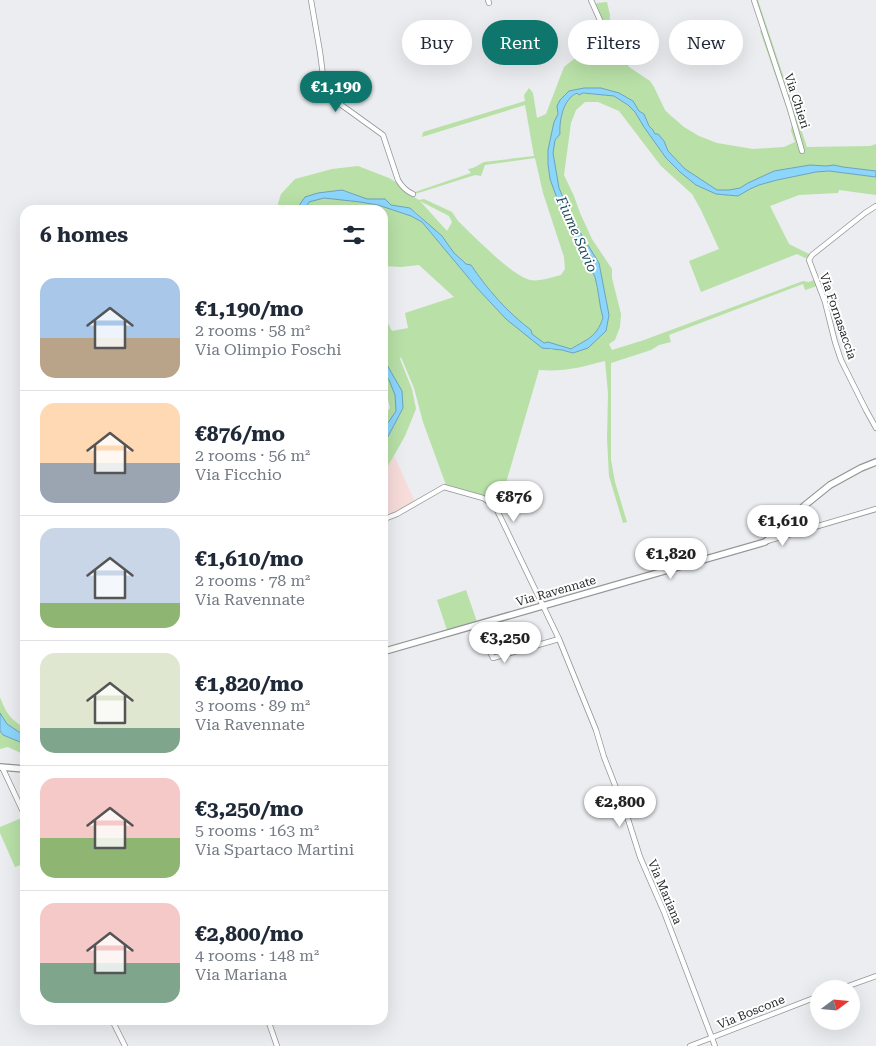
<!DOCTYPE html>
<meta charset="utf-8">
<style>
:root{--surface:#fff;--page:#f6f6f7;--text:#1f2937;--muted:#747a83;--line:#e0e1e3;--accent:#0f766e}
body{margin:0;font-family:"Roboto Serif",serif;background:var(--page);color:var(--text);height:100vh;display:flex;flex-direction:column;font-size:19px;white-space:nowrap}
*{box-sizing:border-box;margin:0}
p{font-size:16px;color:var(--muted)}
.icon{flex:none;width:28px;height:28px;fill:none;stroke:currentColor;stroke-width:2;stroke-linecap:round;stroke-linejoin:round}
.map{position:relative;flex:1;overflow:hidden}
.details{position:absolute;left:20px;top:205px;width:368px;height:820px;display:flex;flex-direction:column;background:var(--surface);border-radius:15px;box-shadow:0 5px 20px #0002}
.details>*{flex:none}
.hud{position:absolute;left:402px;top:20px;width:398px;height:45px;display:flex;gap:10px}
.needle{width:32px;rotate:74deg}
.tools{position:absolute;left:810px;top:980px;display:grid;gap:10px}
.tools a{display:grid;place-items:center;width:50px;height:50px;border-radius:50%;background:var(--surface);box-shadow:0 5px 20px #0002;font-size:25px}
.price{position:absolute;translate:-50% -42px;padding:0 11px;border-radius:18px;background:#fff;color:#222;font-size:16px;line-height:32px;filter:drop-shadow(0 1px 2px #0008)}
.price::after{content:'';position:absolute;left:50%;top:30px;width:15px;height:11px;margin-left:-8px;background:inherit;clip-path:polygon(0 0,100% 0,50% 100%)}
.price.active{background:var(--accent);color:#fff}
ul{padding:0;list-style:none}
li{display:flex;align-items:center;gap:15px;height:125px;padding:0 20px}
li+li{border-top:1px solid var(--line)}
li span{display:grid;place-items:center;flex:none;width:140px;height:100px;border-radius:15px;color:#555}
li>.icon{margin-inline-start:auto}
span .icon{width:60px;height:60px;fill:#fffc;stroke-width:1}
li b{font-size:21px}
h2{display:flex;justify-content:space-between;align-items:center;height:60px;padding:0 20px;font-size:21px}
.chip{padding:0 18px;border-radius:22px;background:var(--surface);box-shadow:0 5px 20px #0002;font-size:18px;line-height:45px}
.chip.active{background:var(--accent);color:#fff}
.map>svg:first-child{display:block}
.industrial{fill:#f7dcda}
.green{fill:#b8e0a7;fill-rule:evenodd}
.water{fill:#8cd6fc;stroke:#6da2bc}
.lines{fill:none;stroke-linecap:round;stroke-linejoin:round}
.minor-casing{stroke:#939597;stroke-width:6}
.major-casing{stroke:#939597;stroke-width:8}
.minor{stroke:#fff;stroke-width:4.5}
.major{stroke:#fff;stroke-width:5.5}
.labels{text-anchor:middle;stroke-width:4;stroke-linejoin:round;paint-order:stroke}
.street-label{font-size:12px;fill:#262728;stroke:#fff}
.water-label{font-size:14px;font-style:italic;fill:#1f495d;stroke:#fff}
</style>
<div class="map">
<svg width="876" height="1046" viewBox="0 0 876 1046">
<rect width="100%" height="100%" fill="#ebedf0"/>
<path class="industrial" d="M 394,456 L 415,502 L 383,520 L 383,475 Z"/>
<g class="green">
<path d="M 752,0 L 758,0 L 807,147 L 870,146 L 876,144 L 876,171 L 843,167 L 834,165 L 826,166 L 810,165 L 774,171 L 748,183 L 740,188 L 729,190 L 717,190 L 685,169 L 668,151 L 664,141 L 655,134 L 653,130 L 649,126 L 644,114 L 639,111 L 633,101 L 619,93 L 569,91 L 557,106 C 559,118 556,115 554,125 C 552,136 548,154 548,164 C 549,186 563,204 568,224 L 595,277 C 599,291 599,305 603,318 C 596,338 587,339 571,349 C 563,346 554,347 546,344 C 541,342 536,337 531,334 L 531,330 C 507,312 488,290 471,265 L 466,265 L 463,261 L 454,253 L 442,236 L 432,229 L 417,213 L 410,208 L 391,205 L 384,199 L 367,199 L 342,190 L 301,204 L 299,210 L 276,210 L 281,194 L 295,179 L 332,169 L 358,166 L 389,178 L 399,184 L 403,190 L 419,200 L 424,199 L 452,212 L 458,221 C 473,235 512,276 530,280 C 538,282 553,277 561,275 L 565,269 L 564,257 L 543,193 L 535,158 L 485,165 L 481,176 L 475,175 L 415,194 L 415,192 L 471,173 L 468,169 C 475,168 478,165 484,162 L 534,156 L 525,105 L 422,137 L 423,132 L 525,101 L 524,95 L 529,88 L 533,93 L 537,118 L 546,114 L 564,67 L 574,59 L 592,58 L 604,52 L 610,45 L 594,9 L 597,3 L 607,2 L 610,15 L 609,29 L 611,36 L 620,55 L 624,56 L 629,67 L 650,81 L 654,87 L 665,110 L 670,115 L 684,127 L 699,136 L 717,143 L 753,149 L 784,147 L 795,142 L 791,131 L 792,124 L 760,31 L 762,30 ZM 420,201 L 449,216 L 452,222 L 447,231 Z"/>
<path d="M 577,93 L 614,96 L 628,105 L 635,112 L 644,127 L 666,158 L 680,172 L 716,194 L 738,196 L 750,189 L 759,185 L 777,180 L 816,172 L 829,171 L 876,177 L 876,195 L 839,190 L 838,193 L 799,195 L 770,206 L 789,244 L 809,254 L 809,257 L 805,258 L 797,254 L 701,292 L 689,261 L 719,249 L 701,210 L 692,194 L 661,166 L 619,111 L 598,102 L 585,102 L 576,110 L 571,123 L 564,175 L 574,196 L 580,213 L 592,239 L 612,269 L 612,278 L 621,314 L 620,327 L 615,340 L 609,344 L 612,350 L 644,340 L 803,281 L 809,282 L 814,280 L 817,286 L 805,290 L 803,284 L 669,335 L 671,342 L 659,345 L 651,350 L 611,363 L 611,460 L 615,482 L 627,522 L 623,523 L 609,476 L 607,439 L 608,393 L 605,361 C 582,367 564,372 539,370 L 503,493 L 500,498 L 499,509 L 496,503 L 491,498 L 446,485 L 423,422 L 414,388 L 401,357 L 400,359 L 412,389 L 416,409 L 405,436 L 383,475 L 383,446 L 403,408 L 386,363 L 383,358 L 383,314 L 392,331 L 408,328 L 405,313 L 454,297 L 419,265 L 401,267 L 383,266 L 382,210 L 305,210 L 309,202 L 324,198 L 360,202 L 378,205 L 411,216 L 422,222 L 477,288 L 506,319 L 550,350 L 562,350 L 573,353 L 579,351 L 606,331 L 605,295 L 599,263 L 572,221 L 559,188 L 552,153 L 555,140 L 559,134 C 559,121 563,99 577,93 Z"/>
<path d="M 383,370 L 389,380 L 395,395 L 396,411 L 383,430 L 383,416 L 390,408 C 387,395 383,382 383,370 Z"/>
<path d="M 466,590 L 477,622 L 447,630 L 437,600 Z"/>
<path d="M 0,697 C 6,713 10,719 25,728 L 25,736 L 7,724 L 0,713 Z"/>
<path d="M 0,731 L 3,735 L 25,744 L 25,755 L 8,747 L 0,749 Z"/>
<path d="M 24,817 L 25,820 L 25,869 L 23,864 L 15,867 L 0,833 L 0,827 Z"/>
</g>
<g class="water">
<path d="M 584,88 L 601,88 L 619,93 L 633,101 L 639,111 L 644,114 L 649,126 L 653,130 L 655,134 L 658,134 L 664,141 L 668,151 L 685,169 L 717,190 L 729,190 L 740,188 L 748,183 L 774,171 L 810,165 L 826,166 L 834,165 L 843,167 L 876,171 L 876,177 L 829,171 L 816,172 L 777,180 L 759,185 L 750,189 L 738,196 L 716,194 L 696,185 L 680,172 L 666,158 L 644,127 L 635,112 L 628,105 L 614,96 L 583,93 L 579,95 L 577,93 C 563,99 559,121 560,134 L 555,140 L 553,153 L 559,188 L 573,221 L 599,263 L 609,315 L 606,331 L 588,348 L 573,353 L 562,350 L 542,348 L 506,319 L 477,288 L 422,222 L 411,216 L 378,205 L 360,202 L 324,198 L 309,202 L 305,210 L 299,210 L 300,204 L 305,197 L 318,193 L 342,190 L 367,199 L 385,199 L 391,205 L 410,208 L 442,236 L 454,253 L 463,261 L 466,264 L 471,265 C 488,290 507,312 531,330 L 532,334 L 544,343 L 548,342 L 571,349 C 587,339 596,338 603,318 C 599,305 599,291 595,277 L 568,224 L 566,216 L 558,201 L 550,179 L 548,164 L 548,150 L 554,122 L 558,114 L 557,106 L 560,100 L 569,91 Z"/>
<path d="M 383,358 L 402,391 L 403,408 L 383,446 L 383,430 L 396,411 L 395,395 L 389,380 L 383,370 Z"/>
<path d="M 0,713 L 7,724 L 25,736 L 25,744 L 3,735 L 0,731 Z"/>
</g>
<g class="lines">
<g class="minor-casing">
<g id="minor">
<path d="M 311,0 L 320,52 L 325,91 L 329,96 L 383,135 L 398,180 C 402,187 406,191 413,194"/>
<path d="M 488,0 L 489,3"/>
<path d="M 591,0 L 612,47"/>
<path d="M 754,0 L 789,106 L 802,151"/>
<path d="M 876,206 L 865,213 L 812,255 L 809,260 L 825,302 L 835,342 L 841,360 L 866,410 L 876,428"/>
<path d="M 382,520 L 397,514 L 444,487 L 483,498 L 495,506 L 559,639 L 596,730 L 604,757 L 627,816 L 640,857 L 664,912 L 715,1046"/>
<path d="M 784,526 L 789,531 L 796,533"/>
<path d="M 767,541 L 876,509"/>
<path d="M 477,625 L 493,658 L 559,639"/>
<path d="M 2,767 L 25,816"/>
<path d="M 382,811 L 385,818"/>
<path d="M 840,989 L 876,976"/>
<path d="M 112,1020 L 125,1046"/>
<path d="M 268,1020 L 277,1046"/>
<path d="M 690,1046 L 819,996"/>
</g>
</g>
<g class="major-casing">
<g id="major">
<path d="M 382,652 L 765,542 L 784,526 L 804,506 L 830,485 L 861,468 L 876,462"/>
<path d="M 0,767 L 25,769"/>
</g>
</g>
<use href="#minor" class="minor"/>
<use href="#major" class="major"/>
</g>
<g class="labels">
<g class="street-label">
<text transform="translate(797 101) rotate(72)" y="4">Via Chieri</text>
<text transform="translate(838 316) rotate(71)" y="4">Via Fornasaccia</text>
<text transform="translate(556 591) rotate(-16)" y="4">Via Ravennate</text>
<text transform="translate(665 892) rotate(67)" y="4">Via Mariana</text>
<text transform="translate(751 1012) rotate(-22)" y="4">Via Boscone</text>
</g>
<g class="water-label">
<text transform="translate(577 234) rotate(66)" y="5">Fiume Savio</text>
</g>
</g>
</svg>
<div class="tools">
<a><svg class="needle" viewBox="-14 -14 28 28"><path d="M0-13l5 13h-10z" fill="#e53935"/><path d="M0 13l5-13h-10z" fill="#747a83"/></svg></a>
</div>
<b class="price active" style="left:336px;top:113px">€1,190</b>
<b class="price" style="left:514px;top:523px">€876</b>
<b class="price" style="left:783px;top:547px">€1,610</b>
<b class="price" style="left:671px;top:580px">€1,820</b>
<b class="price" style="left:505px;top:664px">€3,250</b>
<b class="price" style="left:620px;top:828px">€2,800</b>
<div class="hud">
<a class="chip">Buy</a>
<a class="chip active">Rent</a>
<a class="chip">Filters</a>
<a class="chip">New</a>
</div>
<section class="details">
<h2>6 homes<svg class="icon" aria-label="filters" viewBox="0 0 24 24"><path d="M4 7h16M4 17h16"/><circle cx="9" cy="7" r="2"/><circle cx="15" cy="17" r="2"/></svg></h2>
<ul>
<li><span style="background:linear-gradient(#a9c7e8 60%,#b9a48a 0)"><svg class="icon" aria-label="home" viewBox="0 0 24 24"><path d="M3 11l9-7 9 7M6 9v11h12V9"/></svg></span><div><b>€1,190/mo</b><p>2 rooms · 58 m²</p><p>Via Olimpio Foschi</p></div></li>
<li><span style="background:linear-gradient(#ffd9b3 60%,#9aa5b1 0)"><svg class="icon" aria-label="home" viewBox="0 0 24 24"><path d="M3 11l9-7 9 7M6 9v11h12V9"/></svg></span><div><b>€876/mo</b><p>2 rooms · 56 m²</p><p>Via Ficchio</p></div></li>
<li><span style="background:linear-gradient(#c9d6e8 75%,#8fb573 0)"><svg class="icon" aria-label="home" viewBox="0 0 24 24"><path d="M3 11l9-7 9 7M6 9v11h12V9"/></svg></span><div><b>€1,610/mo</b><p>2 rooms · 78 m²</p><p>Via Ravennate</p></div></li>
<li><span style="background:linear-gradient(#dfe7d0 75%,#7fa58c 0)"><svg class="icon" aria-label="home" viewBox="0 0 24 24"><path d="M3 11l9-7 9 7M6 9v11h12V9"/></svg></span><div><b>€1,820/mo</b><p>3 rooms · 89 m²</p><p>Via Ravennate</p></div></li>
<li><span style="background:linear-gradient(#f6c9c9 60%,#8fb573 0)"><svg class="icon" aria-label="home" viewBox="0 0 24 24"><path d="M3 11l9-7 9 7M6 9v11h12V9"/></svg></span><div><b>€3,250/mo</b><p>5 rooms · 163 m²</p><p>Via Spartaco Martini</p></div></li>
<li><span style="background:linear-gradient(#f6c9c9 60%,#7fa58c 0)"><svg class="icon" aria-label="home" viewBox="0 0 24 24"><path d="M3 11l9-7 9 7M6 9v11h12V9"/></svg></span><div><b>€2,800/mo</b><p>4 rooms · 148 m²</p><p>Via Mariana</p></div></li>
</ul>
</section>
</div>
